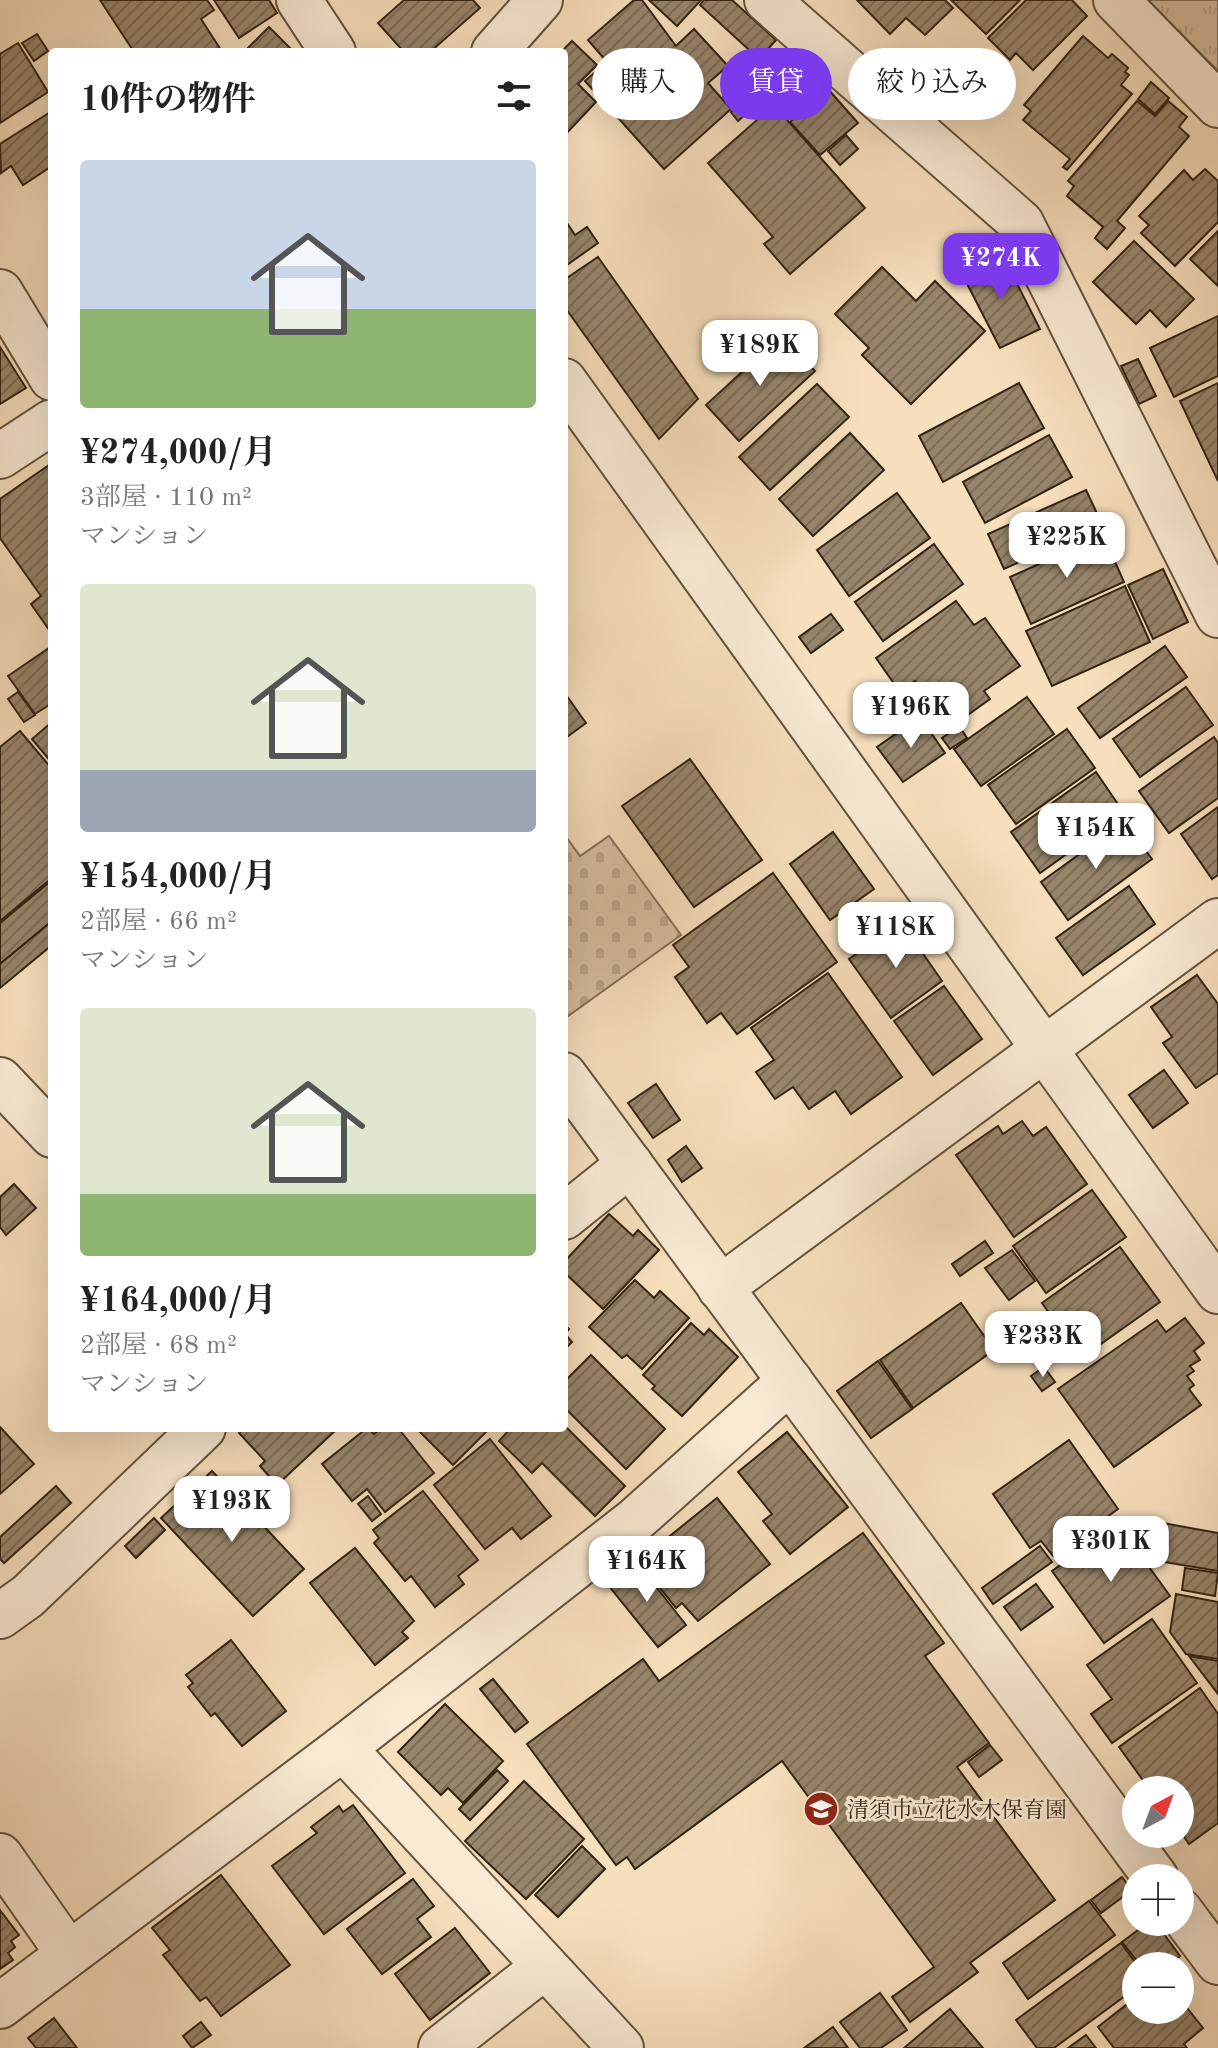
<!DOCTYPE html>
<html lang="ja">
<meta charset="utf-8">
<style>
:root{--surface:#fff;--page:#f6f6f6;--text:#222;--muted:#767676;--accent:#7c3aed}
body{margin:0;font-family:"Old Standard TT","Noto Serif JP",serif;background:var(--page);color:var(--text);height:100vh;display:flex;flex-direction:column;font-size:30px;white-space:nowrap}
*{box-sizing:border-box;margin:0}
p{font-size:26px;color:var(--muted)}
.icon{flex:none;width:44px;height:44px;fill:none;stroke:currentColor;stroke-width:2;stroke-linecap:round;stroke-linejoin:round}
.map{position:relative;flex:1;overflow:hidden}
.details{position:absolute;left:48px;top:48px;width:520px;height:1384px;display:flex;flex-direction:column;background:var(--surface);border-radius:8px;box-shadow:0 8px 32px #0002}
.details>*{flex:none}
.top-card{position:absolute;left:592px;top:48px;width:506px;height:72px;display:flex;gap:16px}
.needle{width:52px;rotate:41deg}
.tools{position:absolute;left:1122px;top:1776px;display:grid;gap:16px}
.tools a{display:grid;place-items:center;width:72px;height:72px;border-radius:50%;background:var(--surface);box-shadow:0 8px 32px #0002;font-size:40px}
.price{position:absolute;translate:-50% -68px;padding:0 18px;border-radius:16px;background:#fff;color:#222;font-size:26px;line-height:52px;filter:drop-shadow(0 2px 4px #0008)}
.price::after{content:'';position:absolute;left:50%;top:48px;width:24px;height:18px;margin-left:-12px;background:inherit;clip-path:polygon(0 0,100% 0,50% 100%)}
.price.current{background:var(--accent);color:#fff}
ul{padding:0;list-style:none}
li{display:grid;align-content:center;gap:16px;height:424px;padding:0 32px}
li span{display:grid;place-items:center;height:248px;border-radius:8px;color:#555}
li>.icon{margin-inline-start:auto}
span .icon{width:144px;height:144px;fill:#fffc;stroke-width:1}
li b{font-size:34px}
h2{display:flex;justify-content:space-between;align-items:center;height:96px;padding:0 32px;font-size:34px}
.pill{padding:0 28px;border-radius:36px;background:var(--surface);box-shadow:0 8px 32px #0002;font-size:28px;line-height:72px}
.pill.current{background:var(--accent);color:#fff}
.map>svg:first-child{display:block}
.cemetery{fill:url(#cemetery-stones);stroke:#847259;stroke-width:2}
.park{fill:url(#park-tufts);stroke:#847259;stroke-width:2}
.building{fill:url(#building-hatch);stroke:#332412;stroke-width:2}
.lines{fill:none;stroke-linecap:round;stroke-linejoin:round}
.minor-casing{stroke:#64533d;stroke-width:48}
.tertiary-casing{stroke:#64533d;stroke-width:48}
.minor{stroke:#faead4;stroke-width:44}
.tertiary{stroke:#faead4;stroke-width:44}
.labels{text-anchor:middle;stroke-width:6;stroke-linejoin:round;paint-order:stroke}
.poi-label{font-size:22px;fill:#332412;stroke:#faead4;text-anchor:start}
</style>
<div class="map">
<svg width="1218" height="2048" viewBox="0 0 1218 2048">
<defs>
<pattern id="cemetery-stones" width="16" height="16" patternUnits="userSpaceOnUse" patternTransform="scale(2)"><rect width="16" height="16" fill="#d6bfa0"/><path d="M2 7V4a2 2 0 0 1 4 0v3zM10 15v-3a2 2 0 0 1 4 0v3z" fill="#b8a489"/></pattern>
<pattern id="park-tufts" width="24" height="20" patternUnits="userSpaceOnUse" patternTransform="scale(2)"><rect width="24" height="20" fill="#d6bfa0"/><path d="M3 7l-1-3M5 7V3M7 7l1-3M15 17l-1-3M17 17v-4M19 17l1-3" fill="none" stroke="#b8a489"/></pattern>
<pattern id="building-hatch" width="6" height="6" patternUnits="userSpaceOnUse" patternTransform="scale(2)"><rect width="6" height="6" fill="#99856b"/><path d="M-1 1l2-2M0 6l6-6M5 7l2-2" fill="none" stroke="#7d6d57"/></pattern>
</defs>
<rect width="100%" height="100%" fill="#f7dfbd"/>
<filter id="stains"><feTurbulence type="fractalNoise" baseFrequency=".0025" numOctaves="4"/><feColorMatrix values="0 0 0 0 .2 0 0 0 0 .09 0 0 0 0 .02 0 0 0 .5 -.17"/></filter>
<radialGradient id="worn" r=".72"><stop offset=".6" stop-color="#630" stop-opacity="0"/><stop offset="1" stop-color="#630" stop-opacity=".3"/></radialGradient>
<path class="cemetery" d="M 564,834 L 580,856 L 609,836 L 681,935 L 564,1019 Z"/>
<path class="park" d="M 1148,0 L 1218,0 L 1218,71 Z"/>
<g class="building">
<path d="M 100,0 L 207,0 L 214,10 L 201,19 L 221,50 L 134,52 Z"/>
<path d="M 214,0 L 269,0 L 277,13 L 239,38 Z"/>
<path d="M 404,0 L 473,0 L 480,8 L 430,52 L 404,52 L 378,23 Z"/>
<path d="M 634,0 L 642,0 L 676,46 L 694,29 L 728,66 L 708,83 L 731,109 L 664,169 L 585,81 L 607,62 L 588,40 Z"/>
<path d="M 649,0 L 701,0 L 677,26 Z"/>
<path d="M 704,0 L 732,0 L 776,40 L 759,59 L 700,5 Z"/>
<path d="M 857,0 L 945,0 L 953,8 L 925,35 L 906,18 L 890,34 Z"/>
<path d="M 951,0 L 1020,0 L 986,34 Z"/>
<path d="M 1026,0 L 1072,0 L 1087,16 L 1033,70 L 1016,53 L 1010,60 L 988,38 Z"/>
<path d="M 269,27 L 294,52 L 244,52 Z"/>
<path d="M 37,34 L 48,51 L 34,61 L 22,43 Z"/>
<path d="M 1083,36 L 1108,58 L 1112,54 L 1128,68 L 1125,72 L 1129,75 L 1121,85 L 1132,94 L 1067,170 L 1063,167 L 1070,159 L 1023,120 L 1031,111 L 1024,105 Z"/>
<path d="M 572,41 L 597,65 L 578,84 L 596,102 L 564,136 L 564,52 L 561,52 Z"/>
<path d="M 18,43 L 48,92 L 0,123 L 0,54 Z"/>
<path d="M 752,71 L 770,92 L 738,121 L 731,112 L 734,109 L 723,97 Z"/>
<path d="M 1151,82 L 1169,98 L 1155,114 L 1138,99 Z"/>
<path d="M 828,89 L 858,123 L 820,155 L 790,122 Z"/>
<path d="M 1137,101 L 1155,116 L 1168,101 L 1187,117 L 1179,127 L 1189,136 L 1117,221 L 1125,228 L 1107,249 L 1095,238 L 1103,227 L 1067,196 L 1074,186 L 1068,181 Z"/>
<path d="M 774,105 L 865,208 L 790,274 L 764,244 L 773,237 L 708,163 Z"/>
<path d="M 52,111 L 52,166 L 23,185 L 11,166 L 1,173 L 0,144 Z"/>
<path d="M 846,135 L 858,149 L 840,165 L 828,151 Z"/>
<path d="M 1205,169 L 1218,181 L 1218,222 L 1175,266 L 1141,233 L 1149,225 L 1139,216 L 1184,170 L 1193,180 Z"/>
<path d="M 567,223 L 575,235 L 587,227 L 598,243 L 564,267 L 564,225 Z"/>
<path d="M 1218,231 L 1218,286 L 1190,259 Z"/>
<path d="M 1134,241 L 1194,299 L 1166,327 L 1150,310 L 1136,324 L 1093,282 Z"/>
<path d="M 1002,254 L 1040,329 L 1000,348 L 962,274 Z"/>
<path d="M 598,257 L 698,399 L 659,439 L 564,306 L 564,280 Z"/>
<path d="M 882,267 L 916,301 L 935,281 L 985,331 L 911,404 L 862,355 L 869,348 L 835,314 Z"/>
<path d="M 1218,316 L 1218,376 L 1174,397 L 1150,348 Z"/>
<path d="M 782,335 L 815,371 L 739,441 L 706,405 Z"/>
<path d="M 0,347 L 26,388 L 0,404 Z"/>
<path d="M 1138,359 L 1156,396 L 1139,404 L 1121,366 Z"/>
<path d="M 1019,383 L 1044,428 L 943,482 L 919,436 Z"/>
<path d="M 1218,383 L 1218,481 L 1180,401 Z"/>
<path d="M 817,384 L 849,417 L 770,490 L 739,457 Z"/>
<path d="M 850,433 L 884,470 L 813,536 L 779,499 Z"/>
<path d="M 1049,435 L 1072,477 L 985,523 L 963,482 Z"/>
<path d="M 52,463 L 52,634 L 31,604 L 41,596 L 0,538 L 0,499 Z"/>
<path d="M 1086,490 L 1102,524 L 1004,569 L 988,534 Z"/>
<path d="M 897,493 L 930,538 L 849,596 L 817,550 Z"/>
<path d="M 1103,535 L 1124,582 L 1031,624 L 1010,577 Z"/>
<path d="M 934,544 L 963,584 L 883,641 L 855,602 Z"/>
<path d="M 1163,569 L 1188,622 L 1153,639 L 1128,585 Z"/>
<path d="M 1125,586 L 1150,642 L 1052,686 L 1026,631 Z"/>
<path d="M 956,601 L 974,625 L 985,618 L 1020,666 L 984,691 L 990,699 L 962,719 L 956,711 L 943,721 L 915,681 L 900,692 L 876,658 Z"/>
<path d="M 831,614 L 843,630 L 811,653 L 799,637 Z"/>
<path d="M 52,646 L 52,703 L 35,714 L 8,676 Z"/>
<path d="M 1165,646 L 1187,677 L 1100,738 L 1078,708 Z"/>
<path d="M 1186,687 L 1213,725 L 1140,777 L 1113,739 Z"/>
<path d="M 18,692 L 35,715 L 24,722 L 8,699 Z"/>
<path d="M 564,692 L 586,723 L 567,737 L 564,734 Z"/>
<path d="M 1027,697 L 1054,734 L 981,786 L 954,749 Z"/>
<path d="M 920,717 L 945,753 L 903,782 L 877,747 Z"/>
<path d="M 52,722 L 52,763 L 32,739 Z"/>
<path d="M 959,726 L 967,738 L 950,749 L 942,738 Z"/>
<path d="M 1067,729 L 1095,768 L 1016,824 L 988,785 Z"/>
<path d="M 20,731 L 52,769 L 52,878 L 0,921 L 0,747 Z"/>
<path d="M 1214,737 L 1218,743 L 1218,798 L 1169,833 L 1139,791 Z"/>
<path d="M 690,759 L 762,860 L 694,907 L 622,806 Z"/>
<path d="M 1096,772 L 1124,813 L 1040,873 L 1011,832 Z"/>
<path d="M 1218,807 L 1218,875 L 1212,879 L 1181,834 Z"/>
<path d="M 1124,822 L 1152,859 L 1068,920 L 1041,882 Z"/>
<path d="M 833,832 L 874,889 L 830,920 L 790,864 Z"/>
<path d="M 773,873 L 837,962 L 737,1034 L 721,1013 L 707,1023 L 675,977 L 689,967 L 673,945 Z"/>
<path d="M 52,880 L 52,921 L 0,964 L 0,923 Z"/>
<path d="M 1129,886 L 1155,924 L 1083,975 L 1056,938 Z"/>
<path d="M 52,921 L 52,945 L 0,988 L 0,964 Z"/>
<path d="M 901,922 L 942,981 L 891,1018 L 849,959 Z"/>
<path d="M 828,973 L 902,1077 L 851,1114 L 835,1091 L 809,1109 L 793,1087 L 775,1099 L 756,1072 L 774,1060 L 751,1028 Z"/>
<path d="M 1197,975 L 1218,1004 L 1218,1073 L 1196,1088 L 1163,1043 L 1172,1037 L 1151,1007 Z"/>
<path d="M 944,986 L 982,1039 L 933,1075 L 894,1021 Z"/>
<path d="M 1164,1070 L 1188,1103 L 1153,1128 L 1129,1095 Z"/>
<path d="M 656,1084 L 680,1120 L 653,1138 L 628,1103 Z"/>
<path d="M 1022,1121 L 1033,1136 L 1046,1127 L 1087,1184 L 1014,1237 L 956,1155 L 998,1126 L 1003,1134 Z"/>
<path d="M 686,1146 L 702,1168 L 682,1182 L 668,1160 Z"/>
<path d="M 14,1184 L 36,1208 L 6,1235 L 0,1227 L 0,1197 Z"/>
<path d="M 1092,1190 L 1126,1237 L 1046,1293 L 1013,1246 Z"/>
<path d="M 609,1214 L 633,1236 L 638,1230 L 659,1250 L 603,1309 L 564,1272 L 564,1262 Z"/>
<path d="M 985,1241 L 993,1253 L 960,1276 L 952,1264 Z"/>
<path d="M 1120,1247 L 1160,1302 L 1081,1358 L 1042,1303 Z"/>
<path d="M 1012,1250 L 1035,1281 L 1009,1300 L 985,1268 Z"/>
<path d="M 635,1280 L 654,1298 L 660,1291 L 689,1318 L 642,1369 L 627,1355 L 622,1358 L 589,1327 Z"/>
<path d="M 961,1303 L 994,1350 L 913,1408 L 880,1360 Z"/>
<path d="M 1185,1318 L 1204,1343 L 1194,1351 L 1200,1360 L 1190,1366 L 1194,1371 L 1187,1376 L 1194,1385 L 1189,1389 L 1201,1405 L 1114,1467 L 1058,1389 L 1157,1320 L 1166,1332 Z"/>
<path d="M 691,1323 L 704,1335 L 709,1329 L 738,1357 L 682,1416 L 652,1389 L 655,1386 L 643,1375 Z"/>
<path d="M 564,1324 L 569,1329 L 565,1334 L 572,1342 L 564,1350 Z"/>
<path d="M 591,1355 L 665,1429 L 626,1469 L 564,1407 L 564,1382 Z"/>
<path d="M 878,1361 L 912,1409 L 871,1438 L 837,1391 Z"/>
<path d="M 1044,1367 L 1055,1382 L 1042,1391 L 1031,1376 Z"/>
<path d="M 564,1425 L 625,1486 L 595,1516 L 542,1463 L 532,1473 L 499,1441 L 511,1428 L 564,1428 Z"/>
<path d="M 0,1427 L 34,1464 L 0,1494 Z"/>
<path d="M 244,1428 L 336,1428 L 337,1429 L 277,1485 L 260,1466 L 265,1461 L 239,1433 Z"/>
<path d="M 367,1428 L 374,1434 L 381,1428 L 398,1428 L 434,1473 L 385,1512 L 367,1489 L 352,1501 L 322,1464 Z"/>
<path d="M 416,1428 L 490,1428 L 453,1465 Z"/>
<path d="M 787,1432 L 848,1507 L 790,1554 L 763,1521 L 772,1514 L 738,1472 Z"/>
<path d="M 490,1439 L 551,1516 L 521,1539 L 512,1528 L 485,1549 L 434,1485 Z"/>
<path d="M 1069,1440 L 1118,1509 L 1053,1556 L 1041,1541 L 1030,1548 L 993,1494 Z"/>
<path d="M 212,1471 L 304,1569 L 253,1616 L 161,1518 Z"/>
<path d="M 56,1486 L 71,1503 L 4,1563 L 0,1559 L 0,1537 Z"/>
<path d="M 423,1491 L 478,1560 L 458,1576 L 464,1584 L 435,1607 L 411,1576 L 405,1581 L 374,1543 L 379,1538 L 373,1530 Z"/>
<path d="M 368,1496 L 381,1514 L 372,1521 L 358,1504 Z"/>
<path d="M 717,1498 L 770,1564 L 698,1621 L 682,1603 L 676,1608 L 655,1582 L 662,1576 L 645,1556 Z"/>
<path d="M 154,1518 L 165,1530 L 136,1558 L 125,1546 Z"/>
<path d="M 1157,1522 L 1218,1533 L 1218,1571 L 1158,1561 L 1159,1552 L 1153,1551 Z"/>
<path d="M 1118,1524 L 1170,1596 L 1104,1643 L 1052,1571 Z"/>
<path d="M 1134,1529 L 1151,1553 L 1144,1558 L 1127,1533 Z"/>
<path d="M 863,1533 L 944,1643 L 925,1656 L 989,1743 L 957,1767 L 1055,1900 L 970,1963 L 978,1972 L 910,2022 L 892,1997 L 934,1967 L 782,1761 L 635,1869 L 627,1857 L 616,1865 L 527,1744 L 643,1659 L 659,1681 Z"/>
<path d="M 1040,1546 L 1052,1562 L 993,1604 L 982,1588 Z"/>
<path d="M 355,1548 L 414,1621 L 402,1632 L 408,1638 L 375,1665 L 310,1583 Z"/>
<path d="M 636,1561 L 686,1625 L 658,1647 L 608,1585 Z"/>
<path d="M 1185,1568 L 1218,1573 L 1215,1596 L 1182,1590 Z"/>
<path d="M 1036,1584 L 1053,1607 L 1021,1630 L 1004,1607 Z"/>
<path d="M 1176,1594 L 1218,1602 L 1218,1659 L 1186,1654 L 1170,1632 Z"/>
<path d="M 1152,1619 L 1197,1683 L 1112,1743 L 1091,1714 L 1112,1699 L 1087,1665 Z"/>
<path d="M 231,1640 L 286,1711 L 242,1746 L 215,1713 L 211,1716 L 188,1687 L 193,1683 L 186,1675 Z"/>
<path d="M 1189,1656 L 1218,1661 L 1218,1694 Z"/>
<path d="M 493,1679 L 528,1722 L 515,1732 L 480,1689 Z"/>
<path d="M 1200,1688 L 1218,1714 L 1218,1823 L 1189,1844 L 1180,1831 L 1180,1790 L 1150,1790 L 1119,1747 Z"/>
<path d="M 445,1704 L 503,1761 L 463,1803 L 448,1788 L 441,1795 L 398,1752 Z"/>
<path d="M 990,1745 L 1002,1760 L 979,1777 L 968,1762 Z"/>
<path d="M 497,1770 L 508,1781 L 470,1820 L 459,1809 Z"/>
<path d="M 524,1781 L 584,1839 L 526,1899 L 465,1841 Z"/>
<path d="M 353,1805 L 405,1873 L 324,1934 L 272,1866 L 317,1833 L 311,1827 L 339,1806 L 343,1812 Z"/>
<path d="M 582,1846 L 605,1869 L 558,1917 L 535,1895 Z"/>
<path d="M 221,1875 L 290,1965 L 221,2016 L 206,1997 L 200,2001 L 163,1955 L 170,1950 L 152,1928 Z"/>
<path d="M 1122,1877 L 1132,1890 L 1101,1913 L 1091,1900 Z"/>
<path d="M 413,1879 L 434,1906 L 417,1919 L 431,1937 L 382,1974 L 347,1929 Z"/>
<path d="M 1089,1901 L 1115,1935 L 1028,1999 L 1003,1963 Z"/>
<path d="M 0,1910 L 19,1935 L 11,1941 L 15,1947 L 8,1953 L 13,1960 L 0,1969 Z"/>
<path d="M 1149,1922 L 1155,1922 L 1180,1956 L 1167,1966 L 1141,1966 L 1122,1942 Z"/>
<path d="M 455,1928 L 490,1973 L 430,2020 L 395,1974 Z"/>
<path d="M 1121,1943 L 1138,1966 L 1136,1988 L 1054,2048 L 1037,2048 L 1016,2020 Z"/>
<path d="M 880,1993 L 907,2030 L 881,2048 L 860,2048 L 840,2022 Z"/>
<path d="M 1136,1997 L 1136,2010 L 1180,2010 L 1180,1999 L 1203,2028 L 1184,2044 L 1187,2048 L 1114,2048 L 1098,2027 Z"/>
<path d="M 950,2009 L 983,2048 L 904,2048 Z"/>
<path d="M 54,2018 L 77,2048 L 36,2048 L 28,2038 Z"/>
<path d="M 201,2022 L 211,2035 L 192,2048 L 183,2036 Z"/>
<path d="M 833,2027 L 848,2048 L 804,2048 Z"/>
<path d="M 1086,2035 L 1096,2048 L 1068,2048 Z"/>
</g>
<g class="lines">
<g class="minor-casing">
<g id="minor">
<path d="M 299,0 L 333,52"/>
<path d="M 767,0 L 1021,223 L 1218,615"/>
<path d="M 1116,0 L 1218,105"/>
<path d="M 0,292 L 52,378"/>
<path d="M 0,456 L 52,422"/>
<path d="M 564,1075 L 1156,1878"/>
<path d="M 0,1080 L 52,1135"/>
<path d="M 564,1217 L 630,1164"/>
<path d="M 720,1288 L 1218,921"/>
<path d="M 0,1616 L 28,1596 L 203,1428"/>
<path d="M 343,1748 L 621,2048"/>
<path d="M 0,1856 L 68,1953"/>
<path d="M 1180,1911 L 1218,1962"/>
<path d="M 0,2006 L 343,1748 L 634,1521 L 790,1381"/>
<path d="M 441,2048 L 544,1967"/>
</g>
</g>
<g class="tertiary-casing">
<g id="tertiary">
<path d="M 494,52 L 540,0"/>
<path d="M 564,381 L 1218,1291"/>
</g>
</g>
<use href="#minor" class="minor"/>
<use href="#tertiary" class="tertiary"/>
</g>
<defs>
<g id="school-disc" transform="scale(1.8)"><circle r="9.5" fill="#8f2418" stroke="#faead4"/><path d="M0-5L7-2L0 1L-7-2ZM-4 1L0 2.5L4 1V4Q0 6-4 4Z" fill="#fff"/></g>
</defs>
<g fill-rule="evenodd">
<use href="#school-disc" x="821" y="1809"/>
</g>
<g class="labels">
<g class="poi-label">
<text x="847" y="1817">清須市立花水木保育園</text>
</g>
</g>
<rect width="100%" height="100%" filter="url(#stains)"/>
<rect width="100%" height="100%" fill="url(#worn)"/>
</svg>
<div class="tools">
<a><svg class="needle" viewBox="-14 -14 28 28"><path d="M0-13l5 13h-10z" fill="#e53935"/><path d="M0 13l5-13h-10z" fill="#767676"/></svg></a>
<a>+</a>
<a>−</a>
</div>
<b class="price current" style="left:1001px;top:301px">¥274K</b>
<b class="price" style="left:760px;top:388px">¥189K</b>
<b class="price" style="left:1067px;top:580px">¥225K</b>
<b class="price" style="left:911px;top:750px">¥196K</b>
<b class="price" style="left:1096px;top:871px">¥154K</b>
<b class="price" style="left:896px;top:970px">¥118K</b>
<b class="price" style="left:1043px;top:1379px">¥233K</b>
<b class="price" style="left:232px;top:1544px">¥193K</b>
<b class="price" style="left:1111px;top:1584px">¥301K</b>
<b class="price" style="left:647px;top:1604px">¥164K</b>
<div class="top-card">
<a class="pill">購入</a>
<a class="pill current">賃貸</a>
<a class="pill">絞り込み</a>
</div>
<section class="details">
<h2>10件の物件<svg class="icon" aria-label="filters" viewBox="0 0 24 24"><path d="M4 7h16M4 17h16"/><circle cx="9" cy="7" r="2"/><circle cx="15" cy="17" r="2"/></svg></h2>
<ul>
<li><span style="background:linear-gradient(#c9d6e8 60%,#8fb573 0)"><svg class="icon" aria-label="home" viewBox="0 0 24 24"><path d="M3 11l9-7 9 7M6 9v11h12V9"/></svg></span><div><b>¥274,000/月</b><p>3部屋 · 110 m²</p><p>マンション</p></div></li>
<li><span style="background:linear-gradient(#dfe7d0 75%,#9aa5b1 0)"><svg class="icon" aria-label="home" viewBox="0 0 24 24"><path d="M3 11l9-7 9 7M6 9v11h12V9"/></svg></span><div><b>¥154,000/月</b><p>2部屋 · 66 m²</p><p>マンション</p></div></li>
<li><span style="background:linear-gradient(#dfe7d0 75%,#8fb573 0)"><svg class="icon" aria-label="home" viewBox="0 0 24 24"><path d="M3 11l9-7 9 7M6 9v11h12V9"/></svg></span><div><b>¥164,000/月</b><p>2部屋 · 68 m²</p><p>マンション</p></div></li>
</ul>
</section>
</div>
